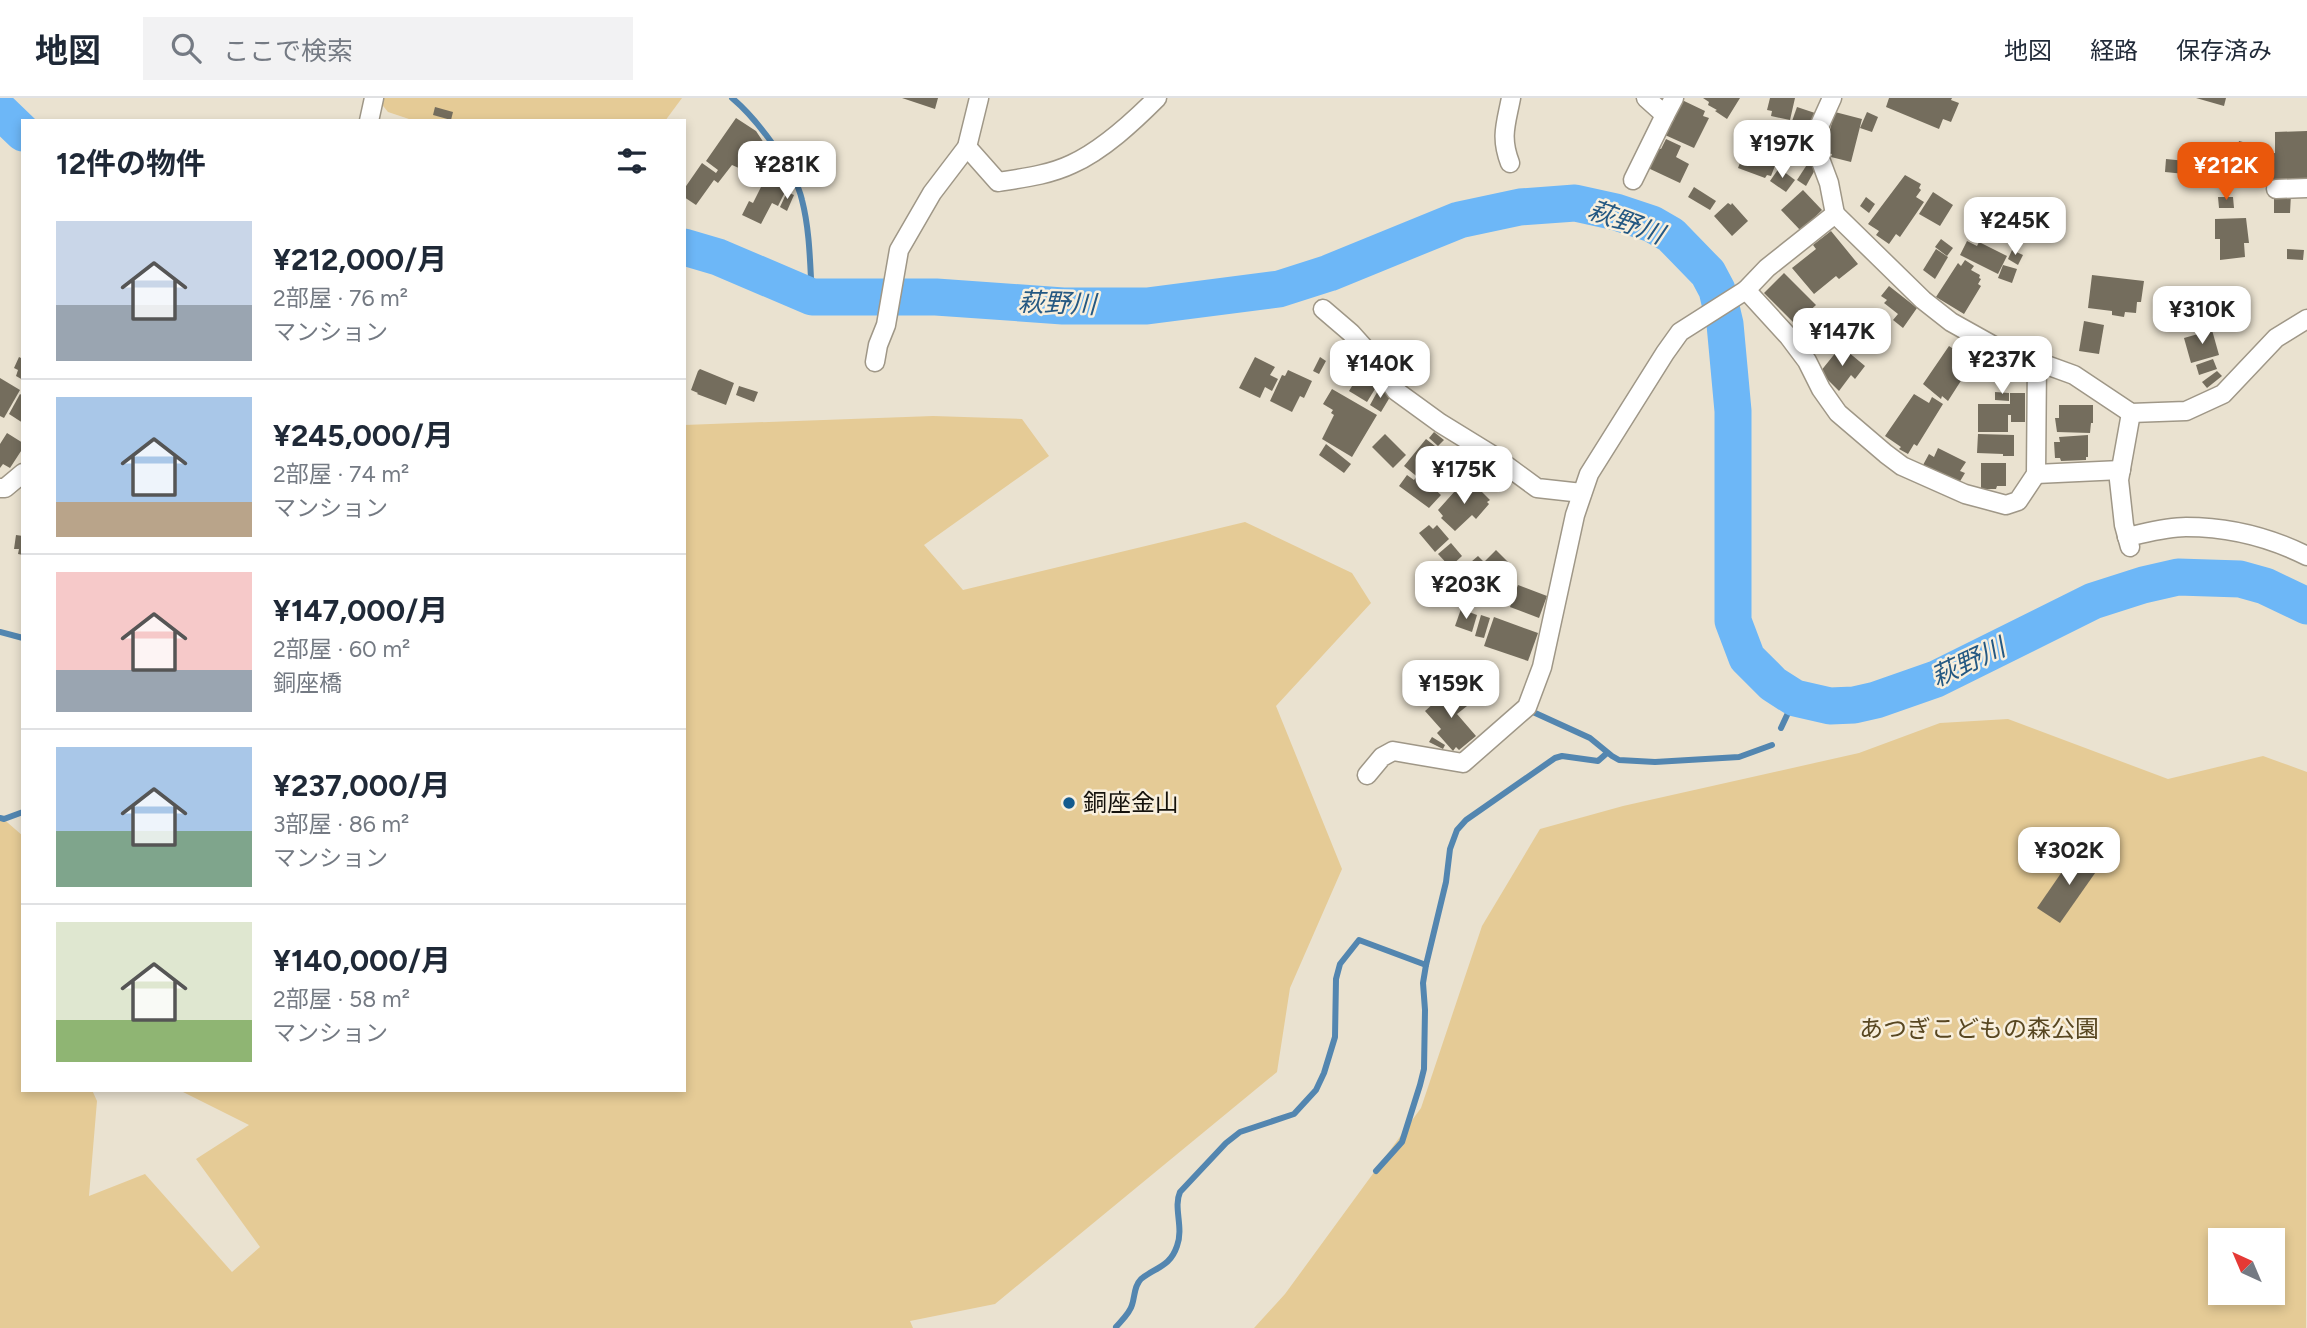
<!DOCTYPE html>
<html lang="ja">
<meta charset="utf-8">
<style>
:root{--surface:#fff;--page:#f2f2f3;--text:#1f2937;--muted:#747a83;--line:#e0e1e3;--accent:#ea580c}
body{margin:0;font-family:Figtree,"Noto Sans JP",sans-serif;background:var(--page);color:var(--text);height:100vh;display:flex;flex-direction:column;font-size:26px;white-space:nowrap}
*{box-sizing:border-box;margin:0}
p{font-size:23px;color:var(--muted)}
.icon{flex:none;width:38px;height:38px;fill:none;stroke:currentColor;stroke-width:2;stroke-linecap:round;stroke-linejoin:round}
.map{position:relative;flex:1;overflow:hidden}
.details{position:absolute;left:21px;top:21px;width:665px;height:973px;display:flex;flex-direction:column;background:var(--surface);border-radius:0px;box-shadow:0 4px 10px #0003}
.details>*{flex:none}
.needle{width:46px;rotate:316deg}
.tools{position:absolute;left:2208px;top:1130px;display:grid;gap:14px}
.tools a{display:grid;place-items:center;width:77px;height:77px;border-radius:0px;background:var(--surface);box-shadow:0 4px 10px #0003;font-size:35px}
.price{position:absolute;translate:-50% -60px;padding:0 16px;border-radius:14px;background:#fff;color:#222;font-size:23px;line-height:46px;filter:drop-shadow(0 2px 4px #0008)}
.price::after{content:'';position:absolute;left:50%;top:42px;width:21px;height:16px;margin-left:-10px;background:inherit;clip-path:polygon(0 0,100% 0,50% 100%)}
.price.current{background:var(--accent);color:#fff}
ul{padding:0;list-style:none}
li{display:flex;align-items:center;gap:21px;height:175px;padding:0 35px}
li+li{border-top:2px solid var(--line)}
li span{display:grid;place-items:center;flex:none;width:196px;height:140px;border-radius:0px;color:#555}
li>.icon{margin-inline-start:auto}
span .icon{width:84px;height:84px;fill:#fffc;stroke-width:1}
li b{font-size:30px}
h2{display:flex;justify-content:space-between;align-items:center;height:84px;padding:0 35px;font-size:30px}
header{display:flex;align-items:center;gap:42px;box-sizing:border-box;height:98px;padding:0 35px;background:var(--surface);border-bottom:2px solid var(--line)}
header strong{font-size:33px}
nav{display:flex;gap:38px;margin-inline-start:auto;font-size:24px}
.search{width:490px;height:63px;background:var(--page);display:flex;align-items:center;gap:18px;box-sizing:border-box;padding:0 24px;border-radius:0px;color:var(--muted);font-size:26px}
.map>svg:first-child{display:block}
.green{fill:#e5cb96;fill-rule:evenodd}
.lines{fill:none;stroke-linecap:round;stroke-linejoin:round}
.stream{stroke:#5386b0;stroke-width:6}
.river{stroke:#6db7f7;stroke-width:37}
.building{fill:#746d5d}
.minor-casing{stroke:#9f9787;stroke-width:21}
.minor{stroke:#fff;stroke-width:18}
.poi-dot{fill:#135a8e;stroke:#f8efdd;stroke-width:2.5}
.labels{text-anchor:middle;stroke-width:5;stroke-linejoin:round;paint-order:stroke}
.poi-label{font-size:24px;fill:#15120c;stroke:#f8efdd;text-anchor:start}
.park-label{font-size:24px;fill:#584721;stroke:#f8efdd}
.water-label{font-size:26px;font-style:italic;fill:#245882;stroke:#f8efdd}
</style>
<header>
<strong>地図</strong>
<div class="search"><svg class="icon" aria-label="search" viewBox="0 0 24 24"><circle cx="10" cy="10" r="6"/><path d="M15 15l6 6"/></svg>ここで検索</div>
<nav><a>地図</a><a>経路</a><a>保存済み</a></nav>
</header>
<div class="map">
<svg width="2307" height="1230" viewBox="0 0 2307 1230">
<rect width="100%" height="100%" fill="#eae2d0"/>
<g class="green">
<path d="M 379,0 L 682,0 L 665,23 L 415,23 L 388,14 L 379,3 Z"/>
<path d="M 933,318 L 1022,321 L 1049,358 L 924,447 L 963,492 L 1245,424 L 1352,475 L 1371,505 L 1276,608 L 1342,771 L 1290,890 L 1277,974 L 995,1206 L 910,1223 L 913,1230 L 0,1230 L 0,718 L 23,738 L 23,992 L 92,992 L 97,1003 L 89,1098 L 145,1076 L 232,1174 L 260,1149 L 196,1061 L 249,1027 L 179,992 L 684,992 L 684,327 Z"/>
<path d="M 2008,621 L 2168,681 L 2263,658 L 2307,674 L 2306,1230 L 1254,1230 L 1285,1196 L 1421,1010 L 1482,828 L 1540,731 L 1623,708 L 1859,655 L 1940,625 ZM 2221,1143 L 2273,1143 L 2273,1195 L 2221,1195 Z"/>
</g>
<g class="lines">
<g class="stream">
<path d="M 732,0 C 756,20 795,71 802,102 C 810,133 810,167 812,199"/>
<path d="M 0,534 L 23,540"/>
<path d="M 1533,614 L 1590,640 L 1612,658 L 1619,662 L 1655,664 L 1739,659 L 1772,647"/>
<path d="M 1781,630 L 1795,600"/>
<path d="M 0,720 L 4,721 L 23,714"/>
<path d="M 1376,1073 L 1402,1044 L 1420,987 L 1424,971 L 1425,912 L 1423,885 L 1426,867 L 1446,784 L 1450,751 L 1457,732 L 1466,722 L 1555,660 L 1562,658 L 1598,663 L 1607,655"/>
<path d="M 1116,1229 C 1121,1223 1130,1215 1132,1207 C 1135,1198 1134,1188 1141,1181 C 1156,1169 1170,1169 1177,1148 C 1184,1129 1173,1110 1180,1094 L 1226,1045 L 1240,1034 L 1294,1016 L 1316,992 L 1324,975 L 1335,939 L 1336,881 L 1340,866 L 1359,842 L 1426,867"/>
</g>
<g class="river">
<path d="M 0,13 L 23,35"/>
<path d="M 684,149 L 718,159 L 812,199 L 936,199 L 1063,208 L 1147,208 L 1279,191 L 1329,175 L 1459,122 L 1520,109 L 1575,105 L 1616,114 L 1652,126 L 1671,137 L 1708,175 L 1717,192 L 1725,226 L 1733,313 L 1733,523 L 1747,560 L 1773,586 L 1795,600 L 1830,608 L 1854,607 L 1876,602 L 1936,581 L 2093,503 L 2143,487 L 2178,479 L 2240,481 L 2265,488 L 2307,508"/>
</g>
</g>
<g class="building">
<path d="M 902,0 L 938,0 L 935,11 Z"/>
<path d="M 1703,0 L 1740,0 L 1727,21 L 1715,13 L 1717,12 L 1708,7 L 1709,4 Z"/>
<path d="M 1770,0 L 1795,0 L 1790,22 L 1771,18 L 1772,13 L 1767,12 Z"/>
<path d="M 1889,0 L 1952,0 L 1951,2 L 1959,5 L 1951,24 L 1943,21 L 1939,31 L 1886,9 Z"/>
<path d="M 2196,0 L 2226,0 L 2224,8 Z"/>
<path d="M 1682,2 L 1705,13 L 1703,18 L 1709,20 L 1694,50 L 1665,37 Z"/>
<path d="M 435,9 L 453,14 L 451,22 L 433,17 Z"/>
<path d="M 1797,9 L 1815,15 L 1809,31 L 1791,26 Z"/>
<path d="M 1835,14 L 1862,21 L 1851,64 L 1831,59 L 1832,56 L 1828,55 L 1829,50 L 1825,49 Z"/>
<path d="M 1867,14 L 1878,19 L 1872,34 L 1860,30 Z"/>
<path d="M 736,20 L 756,33 L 764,45 L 760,51 L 774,57 L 771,64 L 778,67 L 773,80 L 752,71 L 750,75 L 732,67 L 718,85 L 714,82 L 696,107 L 684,99 L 684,91 L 702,65 L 716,75 L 718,72 L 706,63 Z"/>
<path d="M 1754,28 L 1783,38 L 1775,58 L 1778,60 L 1771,78 L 1767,77 L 1765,80 L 1738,70 Z"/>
<path d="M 2307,33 L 2307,82 L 2272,82 L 2272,76 L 2256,76 L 2256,56 L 2275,55 L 2275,34 Z"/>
<path d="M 1666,41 L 1681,48 L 1676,59 L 1689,66 L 1680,85 L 1648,70 L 1658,50 L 1661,51 Z"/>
<path d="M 2239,43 L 2254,47 L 2248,69 L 2238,66 L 2239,63 L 2234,62 Z"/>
<path d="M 2166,61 L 2196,64 L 2195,77 L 2165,74 Z"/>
<path d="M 1808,65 L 1816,70 L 1806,88 L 1797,82 Z"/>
<path d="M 1779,70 L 1795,82 L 1786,94 L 1770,83 Z"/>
<path d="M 760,77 L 786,92 L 778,108 L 772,105 L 761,126 L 742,117 L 749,103 L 753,105 L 761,89 L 756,86 Z"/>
<path d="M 1905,77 L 1921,86 L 1919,90 L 1921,92 L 1916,99 L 1924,104 L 1900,139 L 1896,136 L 1889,146 L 1876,137 L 1879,133 L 1868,126 Z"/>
<path d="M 1694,89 L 1716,103 L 1710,112 L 1688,99 Z"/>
<path d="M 1803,92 L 1822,112 L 1801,133 L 1781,112 Z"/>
<path d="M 787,94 L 794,97 L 787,113 L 780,109 Z"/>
<path d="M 1933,94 L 1953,107 L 1940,128 L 1919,116 Z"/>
<path d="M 2283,96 L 2291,96 L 2290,115 L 2274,115 L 2274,101 L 2283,101 Z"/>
<path d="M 1866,99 L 1875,106 L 1869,115 L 1860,108 Z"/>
<path d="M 2218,99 L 2233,99 L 2234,110 L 2219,110 Z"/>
<path d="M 1728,105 L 1731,107 L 1732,105 L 1748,123 L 1732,138 L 1714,118 Z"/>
<path d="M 2246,120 L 2249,145 L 2244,145 L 2245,159 L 2220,162 L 2220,141 L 2215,141 L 2215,121 Z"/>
<path d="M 1831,133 L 1858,166 L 1839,181 L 1836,178 L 1814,196 L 1792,170 L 1816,151 L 1813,147 Z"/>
<path d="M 1941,141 L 1953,150 L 1947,158 L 1935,149 Z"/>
<path d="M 1967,143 L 1977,148 L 1979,144 L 2007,158 L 1998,176 L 1960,157 Z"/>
<path d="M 1936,151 L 1948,159 L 1935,181 L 1923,172 Z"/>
<path d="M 2287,151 L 2304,152 L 2303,162 L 2287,161 Z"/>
<path d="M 2012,152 L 2023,157 L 2018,167 L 2008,161 Z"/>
<path d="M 1965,162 L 1974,168 L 1971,172 L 1980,177 L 1979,180 L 1981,181 L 1978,186 L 1981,188 L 1964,216 L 1936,199 L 1958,165 L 1961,168 Z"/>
<path d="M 2003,167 L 2017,171 L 2012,185 L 1998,180 Z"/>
<path d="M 1784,175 L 1816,207 L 1805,217 L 1811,222 L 1801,232 L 1764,195 Z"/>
<path d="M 2092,177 L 2144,183 L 2141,204 L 2137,204 L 2136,215 L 2125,214 L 2124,219 L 2112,217 L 2112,213 L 2088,210 Z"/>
<path d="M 1889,188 L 1917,210 L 1903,230 L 1893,222 L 1898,216 L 1884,205 L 1887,202 L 1881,198 Z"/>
<path d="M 2084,223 L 2104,227 L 2099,256 L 2079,253 Z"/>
<path d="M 1851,232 L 1858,237 L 1852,244 L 1845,239 Z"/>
<path d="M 2212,232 L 2219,257 L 2191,265 L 2184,240 Z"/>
<path d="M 1841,248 L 1865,268 L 1855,281 L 1851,277 L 1839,293 L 1820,274 Z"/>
<path d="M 1949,248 L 1973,264 L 1948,303 L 1942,298 L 1941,301 L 1923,286 Z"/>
<path d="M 19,259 L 23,261 L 23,282 L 16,278 L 18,272 L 14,270 Z"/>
<path d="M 1255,259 L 1275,269 L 1270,277 L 1278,281 L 1272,293 L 1265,289 L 1260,300 L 1239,290 Z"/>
<path d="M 1320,259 L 1326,263 L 1319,276 L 1313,273 Z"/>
<path d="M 2213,261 L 2217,271 L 2199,277 L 2196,267 Z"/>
<path d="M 700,271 L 734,285 L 726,307 L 697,296 L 698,295 L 691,292 L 698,273 Z"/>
<path d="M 1288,272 L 1312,283 L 1304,300 L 1300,298 L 1292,314 L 1270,303 L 1282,277 L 1285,278 Z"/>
<path d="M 2217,273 L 2222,278 L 2207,290 L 2202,284 Z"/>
<path d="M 1360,275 L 1378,286 L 1367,304 L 1349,293 Z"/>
<path d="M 0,280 L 20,292 L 4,320 L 0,318 Z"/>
<path d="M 1381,287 L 1384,294 L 1390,299 L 1381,314 L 1370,307 Z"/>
<path d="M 739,288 L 758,294 L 754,304 L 736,297 Z"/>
<path d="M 1332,291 L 1377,317 L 1352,359 L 1322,341 L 1334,317 L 1331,315 L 1333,312 L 1323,306 Z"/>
<path d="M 1995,294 L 2009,295 L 2009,303 L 1995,302 Z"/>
<path d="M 2010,295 L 2025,295 L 2025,324 L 2011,324 L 2011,317 L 2008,317 L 2008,334 L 1978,334 L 1978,306 L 2010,306 Z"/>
<path d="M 20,296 L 23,298 L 23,325 L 9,316 Z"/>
<path d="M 1914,296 L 1929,305 L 1932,299 L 1943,306 L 1917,348 L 1914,346 L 1908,356 L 1899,351 L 1901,349 L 1885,338 Z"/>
<path d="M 2059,307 L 2093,307 L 2093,325 L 2091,325 L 2090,335 L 2057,334 L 2055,320 L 2059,320 Z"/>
<path d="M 1434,334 L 1444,342 L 1438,348 L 1429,340 Z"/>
<path d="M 7,335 L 23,345 L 23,350 L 10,370 L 3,366 L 0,370 L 0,346 Z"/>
<path d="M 1385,336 L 1406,357 L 1393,370 L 1372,349 Z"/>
<path d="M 1978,336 L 2014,337 L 2014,358 L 2003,358 L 2003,356 L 1977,355 Z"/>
<path d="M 2088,337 L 2088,359 L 2086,359 L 2086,362 L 2061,363 L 2060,360 L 2055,360 L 2054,344 L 2060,344 L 2059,339 Z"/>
<path d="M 1426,341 L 1444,355 L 1442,358 L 1447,362 L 1427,384 L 1441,397 L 1429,410 L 1399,388 L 1407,377 L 1414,382 L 1416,379 L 1420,381 L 1404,368 Z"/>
<path d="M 1326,346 L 1351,366 L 1344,375 L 1319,357 Z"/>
<path d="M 1938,350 L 1966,364 L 1960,373 L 1965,375 L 1959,385 L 1923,367 L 1929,356 L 1934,359 Z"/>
<path d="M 1487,365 L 1500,378 L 1487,390 L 1475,377 Z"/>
<path d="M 1981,365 L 2006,365 L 2006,388 L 1997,388 L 1996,391 L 1981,391 Z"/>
<path d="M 1471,383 L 1490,402 L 1487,404 L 1489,406 L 1476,421 L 1472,417 L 1455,433 L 1441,420 L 1443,418 L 1438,412 L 1455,393 L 1458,396 Z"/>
<path d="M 1429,427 L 1433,431 L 1437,427 L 1449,441 L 1435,454 L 1419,435 Z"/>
<path d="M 16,437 L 23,438 L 23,457 L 18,456 L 19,451 L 14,451 Z"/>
<path d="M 1451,445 L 1462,458 L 1450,469 L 1438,456 Z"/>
<path d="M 1496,452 L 1512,468 L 1481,503 L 1476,499 L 1470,505 L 1444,478 L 1452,470 L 1458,475 L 1478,458 L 1484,464 Z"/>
<path d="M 1518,487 L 1547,498 L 1539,520 L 1510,509 Z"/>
<path d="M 1461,511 L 1477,517 L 1472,534 L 1455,528 Z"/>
<path d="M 1481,517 L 1490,520 L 1484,540 L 1475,538 Z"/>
<path d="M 1494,519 L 1538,535 L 1528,563 L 1484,548 Z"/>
<path d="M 1451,590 L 1467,608 L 1457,616 L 1476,638 L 1459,652 L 1456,649 L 1453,653 L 1437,635 L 1441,631 L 1425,613 Z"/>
<path d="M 1432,639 L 1445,647 L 1443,651 L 1429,644 Z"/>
<path d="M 2077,752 L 2100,768 L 2060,825 L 2037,810 Z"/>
</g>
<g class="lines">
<g class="minor-casing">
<g id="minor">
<path d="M 1646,0 L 1665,17 L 1674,0"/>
<path d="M 369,23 L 374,0"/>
<path d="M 967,49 L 998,84 C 1023,80 1049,77 1072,66 C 1103,52 1133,24 1157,0"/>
<path d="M 1510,65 C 1500,39 1506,26 1511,0"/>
<path d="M 1633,82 L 1665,17"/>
<path d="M 2276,91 L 2307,90"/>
<path d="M 1835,116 L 1923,202 L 1951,224 L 1994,248 L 2074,277 L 2131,315 L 2186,313 L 2223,296 L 2276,240 L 2307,221"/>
<path d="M 1746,192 L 1789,239 L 1807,263 L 1821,291 L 1838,315 L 1886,356 L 1902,368 L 1965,396 L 2006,407 L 2018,403 L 2036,376 L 2037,262"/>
<path d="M 1323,211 L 1351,235 L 1369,255 L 1396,293 L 1440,325 L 1492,357 L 1537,390 L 1582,395"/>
<path d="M 875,264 L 878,247 L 886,227 L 899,152 L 932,95 L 967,49 L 979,0"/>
<path d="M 2036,376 L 2121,372"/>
<path d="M 0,390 L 5,390 L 23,375"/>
<path d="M 2127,439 C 2146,435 2166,429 2186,429 C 2228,429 2269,439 2307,458"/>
<path d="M 2130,449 L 2124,427 L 2119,382 L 2131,315"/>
<path d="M 1367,677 L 1382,659 L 1393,653 L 1463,665 L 1527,609 L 1542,569 L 1575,417 L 1589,376 L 1665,255 L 1680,234 L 1746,192 L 1767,170 L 1835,116 L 1829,85 L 1813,42 L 1832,0"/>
</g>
</g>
<use href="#minor" class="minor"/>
</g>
<circle class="poi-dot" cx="1069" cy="705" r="7"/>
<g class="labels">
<g class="poi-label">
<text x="1083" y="713">銅座金山</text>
</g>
<g class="park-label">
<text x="1979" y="939">あつぎこどもの森公園</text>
</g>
<g class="water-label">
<text transform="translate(1626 124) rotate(20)" y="9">萩野川</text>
<text transform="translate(1057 205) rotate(2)" y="9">萩野川</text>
<text transform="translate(1968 564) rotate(-25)" y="9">萩野川</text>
</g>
</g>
</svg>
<div class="tools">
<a><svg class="needle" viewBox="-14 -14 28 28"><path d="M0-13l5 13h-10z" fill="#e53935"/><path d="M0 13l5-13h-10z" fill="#747a83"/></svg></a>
</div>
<b class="price" style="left:1782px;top:82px">¥197K</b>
<b class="price" style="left:787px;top:103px">¥281K</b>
<b class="price current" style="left:2226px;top:104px">¥212K</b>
<b class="price" style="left:2015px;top:159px">¥245K</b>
<b class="price" style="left:2202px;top:248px">¥310K</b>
<b class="price" style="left:1842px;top:270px">¥147K</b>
<b class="price" style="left:2002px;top:298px">¥237K</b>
<b class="price" style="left:1380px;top:302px">¥140K</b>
<b class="price" style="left:1464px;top:408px">¥175K</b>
<b class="price" style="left:1466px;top:523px">¥203K</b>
<b class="price" style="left:1451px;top:622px">¥159K</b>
<b class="price" style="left:2069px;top:789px">¥302K</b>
<section class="details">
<h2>12件の物件<svg class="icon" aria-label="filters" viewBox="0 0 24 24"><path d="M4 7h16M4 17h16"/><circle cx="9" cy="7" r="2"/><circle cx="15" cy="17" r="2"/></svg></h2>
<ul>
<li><span style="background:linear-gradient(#c9d6e8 60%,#9aa5b1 0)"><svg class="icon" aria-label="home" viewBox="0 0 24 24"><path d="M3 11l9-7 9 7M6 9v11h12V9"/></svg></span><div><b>¥212,000/月</b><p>2部屋 · 76 m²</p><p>マンション</p></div></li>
<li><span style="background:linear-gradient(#a9c7e8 75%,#b9a48a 0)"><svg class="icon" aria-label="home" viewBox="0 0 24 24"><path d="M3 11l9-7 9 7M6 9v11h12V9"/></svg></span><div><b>¥245,000/月</b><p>2部屋 · 74 m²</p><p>マンション</p></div></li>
<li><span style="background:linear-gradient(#f6c9c9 70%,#9aa5b1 0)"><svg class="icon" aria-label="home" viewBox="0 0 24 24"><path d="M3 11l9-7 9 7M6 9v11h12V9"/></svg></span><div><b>¥147,000/月</b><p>2部屋 · 60 m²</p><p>銅座橋</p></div></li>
<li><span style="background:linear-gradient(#a9c7e8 60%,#7fa58c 0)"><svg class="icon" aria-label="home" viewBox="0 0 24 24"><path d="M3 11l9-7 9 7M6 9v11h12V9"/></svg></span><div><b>¥237,000/月</b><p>3部屋 · 86 m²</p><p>マンション</p></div></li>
<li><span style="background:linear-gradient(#dfe7d0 70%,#8fb573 0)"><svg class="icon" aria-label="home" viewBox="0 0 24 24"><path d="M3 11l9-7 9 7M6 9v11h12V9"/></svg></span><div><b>¥140,000/月</b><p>2部屋 · 58 m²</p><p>マンション</p></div></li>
</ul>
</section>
</div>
